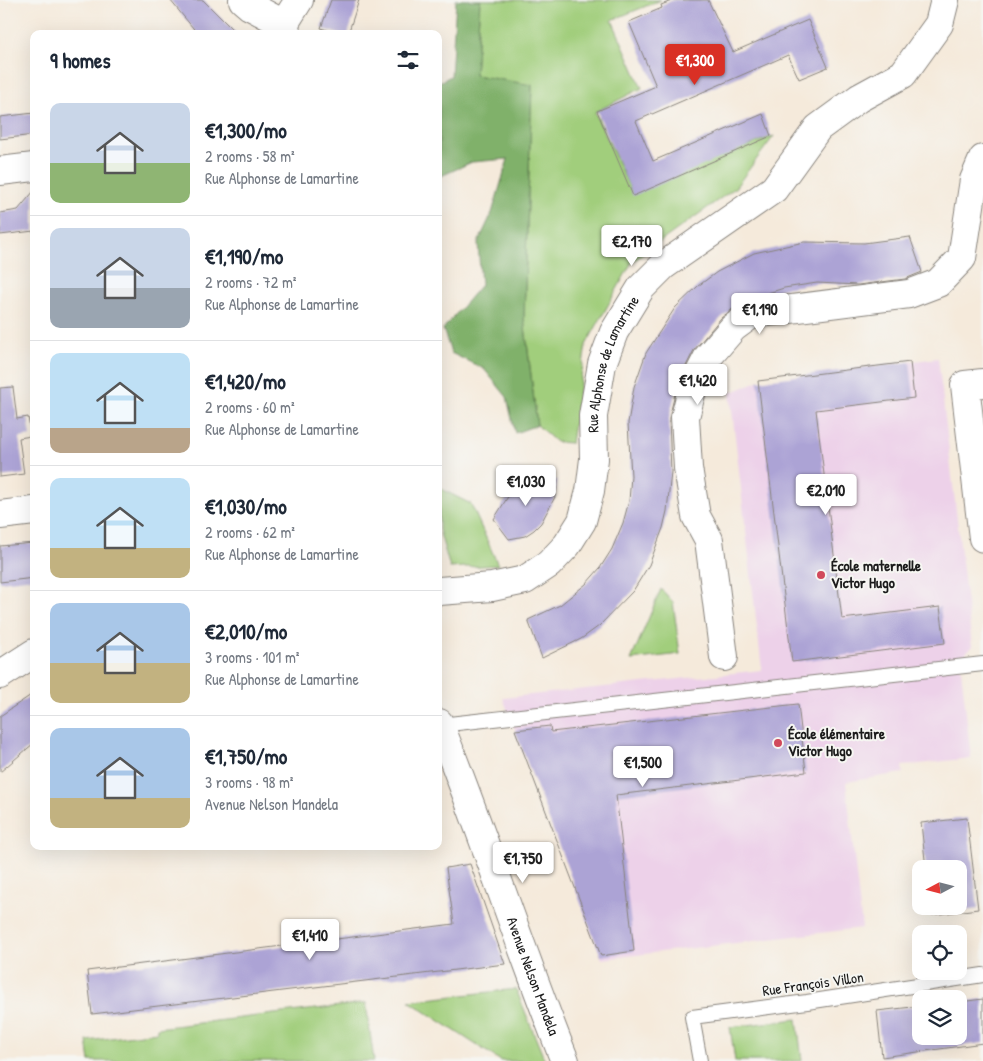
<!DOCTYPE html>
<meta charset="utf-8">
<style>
:root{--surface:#fff;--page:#f2f2f3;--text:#1f2937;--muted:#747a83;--line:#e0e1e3;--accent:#d93025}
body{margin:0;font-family:"Patrick Hand",sans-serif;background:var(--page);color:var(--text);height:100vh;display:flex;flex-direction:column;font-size:19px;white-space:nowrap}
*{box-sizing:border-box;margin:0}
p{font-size:16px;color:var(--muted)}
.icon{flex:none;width:28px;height:28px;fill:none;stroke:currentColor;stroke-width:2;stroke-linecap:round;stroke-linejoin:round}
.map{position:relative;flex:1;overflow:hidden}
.panel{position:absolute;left:30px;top:30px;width:412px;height:820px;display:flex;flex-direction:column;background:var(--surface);border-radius:10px;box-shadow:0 5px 20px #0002}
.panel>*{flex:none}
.needle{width:32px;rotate:263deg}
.fabs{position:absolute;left:912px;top:860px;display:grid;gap:10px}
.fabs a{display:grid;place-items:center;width:55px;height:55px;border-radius:10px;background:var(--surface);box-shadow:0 5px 20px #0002;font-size:25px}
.price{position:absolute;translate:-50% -42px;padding:0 11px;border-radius:5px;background:#fff;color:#222;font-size:16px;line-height:32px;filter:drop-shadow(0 1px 2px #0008)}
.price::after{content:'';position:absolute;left:50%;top:30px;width:15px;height:11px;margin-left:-8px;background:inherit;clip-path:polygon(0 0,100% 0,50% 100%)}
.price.selected{background:var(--accent);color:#fff}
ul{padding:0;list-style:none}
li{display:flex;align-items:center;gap:15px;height:125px;padding:0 20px}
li+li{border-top:1px solid var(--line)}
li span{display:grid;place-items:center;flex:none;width:140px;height:100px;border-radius:10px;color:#555}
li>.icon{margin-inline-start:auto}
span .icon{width:60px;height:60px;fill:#fffc;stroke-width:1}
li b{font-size:21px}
h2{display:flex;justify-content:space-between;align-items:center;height:60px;padding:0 20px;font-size:21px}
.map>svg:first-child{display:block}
.built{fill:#edd1e9}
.green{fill:#a1ce7b;stroke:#5e754c}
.forest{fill:#80b16b;stroke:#4e6644}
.building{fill:#aca3d5}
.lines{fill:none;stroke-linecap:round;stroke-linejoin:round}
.service-casing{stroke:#88837c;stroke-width:16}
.minor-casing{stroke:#88837c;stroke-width:30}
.service{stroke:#fff;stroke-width:14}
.minor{stroke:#fff;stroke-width:28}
.poi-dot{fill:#d1495b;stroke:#f6f6f2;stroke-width:2}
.labels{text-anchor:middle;stroke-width:4;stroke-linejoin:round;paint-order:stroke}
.street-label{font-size:15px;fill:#1c1c1c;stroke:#f6f6f2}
.poi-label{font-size:15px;font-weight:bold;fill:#1c1c1c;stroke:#f6f6f2;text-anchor:start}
</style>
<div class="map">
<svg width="983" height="1061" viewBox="0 0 983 1061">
<rect width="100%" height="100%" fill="#f6f6f2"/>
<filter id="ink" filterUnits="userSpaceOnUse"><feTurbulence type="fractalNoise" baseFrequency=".02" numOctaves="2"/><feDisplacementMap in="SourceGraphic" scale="10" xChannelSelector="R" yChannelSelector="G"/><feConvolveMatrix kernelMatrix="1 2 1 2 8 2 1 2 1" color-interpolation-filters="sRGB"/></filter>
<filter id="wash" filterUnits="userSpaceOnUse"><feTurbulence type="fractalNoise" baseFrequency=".0096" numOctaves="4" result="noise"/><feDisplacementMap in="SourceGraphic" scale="20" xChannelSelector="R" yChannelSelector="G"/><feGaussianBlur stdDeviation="1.12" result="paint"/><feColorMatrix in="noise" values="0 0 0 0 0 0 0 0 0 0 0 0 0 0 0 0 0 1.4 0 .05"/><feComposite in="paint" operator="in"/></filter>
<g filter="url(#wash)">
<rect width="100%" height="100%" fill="#f5eadb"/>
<path class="built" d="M 938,358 L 972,646 L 960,660 L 971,758 L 902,766 L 903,773 L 846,782 L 862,928 L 602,959 L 503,698 L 762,670 L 730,393 L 758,381 Z"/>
<g class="green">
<path d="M 480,0 L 661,0 L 612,20 L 642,88 L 595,112 L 631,190 L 774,136 L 735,188 L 632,262 L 586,345 L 571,443 L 556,442 L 537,425 L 524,318 L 532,86 L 475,75 Z"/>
<path d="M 439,488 L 471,504 L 498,565 L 450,568 L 439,530 Z"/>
<path d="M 661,589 L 673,602 L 680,654 L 631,660 Z"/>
<path d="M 516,989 L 545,1061 L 501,1061 L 409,1001 Z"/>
<path d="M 366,1003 L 374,1061 L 90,1061 L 87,1041 L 157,1032 L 157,1028 Z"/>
<path d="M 797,1019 L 802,1061 L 735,1061 L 730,1027 Z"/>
</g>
<path class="forest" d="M 456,0 L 480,0 L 475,75 L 532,85 L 524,318 L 537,425 L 515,433 L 507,397 L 484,369 L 451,353 L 443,329 L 481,285 L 478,243 L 492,213 L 508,159 L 472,162 L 439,177 L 439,82 L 451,76 Z"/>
<g id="blocks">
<g class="building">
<path d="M 170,0 L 203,0 L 237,34 L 198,34 Z"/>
<path d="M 331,0 L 359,0 L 348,34 L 339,34 L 321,28 Z"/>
<path d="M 674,0 L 708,0 L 733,52 L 808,20 L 828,67 L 799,79 L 788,55 L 636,121 L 653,161 L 763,114 L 771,136 L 633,196 L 597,111 L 656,86 L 629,22 L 662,8 L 661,5 Z"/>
<path d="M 34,113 L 34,135 L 0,139 L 0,117 Z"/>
<path d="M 34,191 L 34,231 L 0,235 L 0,213 L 18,210 Z"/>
<path d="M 910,237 L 922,272 L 905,279 L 858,285 L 817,283 L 784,288 L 743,301 L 721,318 L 694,350 L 678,382 L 669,418 L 671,472 L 667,511 L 663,528 L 649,565 L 633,591 L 599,626 L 581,639 L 542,658 L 528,620 L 560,605 L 586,584 L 600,568 L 612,549 L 623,523 L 629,501 L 631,476 L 628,423 L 634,387 L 646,353 L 675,308 L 698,286 L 717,272 L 754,253 L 804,242 L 864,243 Z"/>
<path d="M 910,362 L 914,398 L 816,410 L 842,619 L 940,607 L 945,643 L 792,662 L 758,381 Z"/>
<path d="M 13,387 L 17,419 L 28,417 L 31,436 L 19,438 L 24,474 L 0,477 L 0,388 Z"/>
<path d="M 524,478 L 557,480 L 555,497 L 541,523 L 534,530 L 525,536 L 509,539 L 494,519 L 509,495 Z"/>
<path d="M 34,543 L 34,578 L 0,582 L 0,546 Z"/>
<path d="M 34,693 L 34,743 L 0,772 L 0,716 Z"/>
<path d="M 798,704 L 806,772 L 616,795 L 634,951 L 601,956 L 515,730 L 550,726 L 551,732 Z"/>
<path d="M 967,818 L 978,909 L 932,915 L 931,906 L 959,906 L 959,869 L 926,869 L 921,823 Z"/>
<path d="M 470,864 L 505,964 L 92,1014 L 87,971 L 454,924 L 446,868 Z"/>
<path d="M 983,999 L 983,1043 L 882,1057 L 877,1011 L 921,1006 L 921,1036 L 959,1036 L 959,1002 Z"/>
</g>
</g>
</g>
<g filter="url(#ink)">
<use href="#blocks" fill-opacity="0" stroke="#88837c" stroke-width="1"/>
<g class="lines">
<g class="service-casing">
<g id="service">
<path d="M 440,725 L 983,664"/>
<path d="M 700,1061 L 692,1017 L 807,1002 L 983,975"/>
</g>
</g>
<g class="minor-casing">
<g id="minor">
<path d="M 243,0 L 250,6 L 284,24 L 287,34"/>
<path d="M 284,24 L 299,0"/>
<path d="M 0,171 L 34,167"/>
<path d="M 983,383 L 965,385 L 983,538"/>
<path d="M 0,515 L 34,511"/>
<path id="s1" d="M 439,591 L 492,587 L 525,580 L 549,564 L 567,545 L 582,521 L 590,491 L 594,459 L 593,416 L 602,364 L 614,332 L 641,288 L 663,266 L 774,189 L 818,128 L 859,98 L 903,74 L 939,24 L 945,0"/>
<path d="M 724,657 L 709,540 L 696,516 L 688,468 L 685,417 L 693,386 L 708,357 L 733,328 L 752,314 L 909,294 L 938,283 L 962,258 L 974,180 L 983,159"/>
<path d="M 0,675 L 34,653"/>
<path id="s2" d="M 439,723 C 484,835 520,949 565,1061"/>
</g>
</g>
<use href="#service" class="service"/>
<use href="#minor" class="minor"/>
</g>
</g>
<g class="poi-dot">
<circle cx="821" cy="575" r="5"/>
<circle cx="778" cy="743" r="5"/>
</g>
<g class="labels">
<g class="street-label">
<text dy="5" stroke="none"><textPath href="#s1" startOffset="332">Rue Alphonse de Lamartine</textPath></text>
<text dy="5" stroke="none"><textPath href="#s2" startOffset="270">Avenue Nelson Mandela</textPath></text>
<text transform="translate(813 984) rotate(-8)" y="5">Rue François Villon</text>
</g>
<g class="poi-label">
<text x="831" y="571">École maternelle<tspan x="831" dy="17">Victor Hugo</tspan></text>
<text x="788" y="739">École élémentaire<tspan x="788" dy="17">Victor Hugo</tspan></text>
</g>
</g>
</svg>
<div class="fabs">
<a><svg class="needle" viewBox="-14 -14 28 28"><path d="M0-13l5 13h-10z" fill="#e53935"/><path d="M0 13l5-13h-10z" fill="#747a83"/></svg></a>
<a><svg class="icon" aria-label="locate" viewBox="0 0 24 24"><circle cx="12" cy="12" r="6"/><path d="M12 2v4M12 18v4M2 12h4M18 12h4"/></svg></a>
<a><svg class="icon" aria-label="layers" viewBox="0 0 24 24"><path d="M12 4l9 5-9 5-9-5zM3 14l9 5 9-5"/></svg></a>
</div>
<b class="price selected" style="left:695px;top:86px">€1,300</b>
<b class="price" style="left:632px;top:267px">€2,170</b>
<b class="price" style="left:760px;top:335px">€1,190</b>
<b class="price" style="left:698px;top:406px">€1,420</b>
<b class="price" style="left:526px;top:507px">€1,030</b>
<b class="price" style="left:826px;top:516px">€2,010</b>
<b class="price" style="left:643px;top:788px">€1,500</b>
<b class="price" style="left:523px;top:884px">€1,750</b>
<b class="price" style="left:310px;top:961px">€1,410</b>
<section class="panel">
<h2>9 homes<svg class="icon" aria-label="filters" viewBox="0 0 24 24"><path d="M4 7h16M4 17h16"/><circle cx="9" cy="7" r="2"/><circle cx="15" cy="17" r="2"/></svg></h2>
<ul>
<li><span style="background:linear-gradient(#c9d6e8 60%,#8fb573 0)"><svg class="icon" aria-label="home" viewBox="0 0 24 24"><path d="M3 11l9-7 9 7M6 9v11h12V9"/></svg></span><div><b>€1,300/mo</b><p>2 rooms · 58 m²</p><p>Rue Alphonse de Lamartine</p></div></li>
<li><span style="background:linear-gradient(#c9d6e8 60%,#9aa5b1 0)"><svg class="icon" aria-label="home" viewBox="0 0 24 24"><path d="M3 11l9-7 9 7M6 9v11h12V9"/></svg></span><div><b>€1,190/mo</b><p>2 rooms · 72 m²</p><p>Rue Alphonse de Lamartine</p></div></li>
<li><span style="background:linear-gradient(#bfe0f5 75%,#b9a48a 0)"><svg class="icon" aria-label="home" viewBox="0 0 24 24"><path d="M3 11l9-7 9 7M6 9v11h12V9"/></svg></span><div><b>€1,420/mo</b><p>2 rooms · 60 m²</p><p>Rue Alphonse de Lamartine</p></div></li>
<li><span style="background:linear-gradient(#bfe0f5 70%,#c2b280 0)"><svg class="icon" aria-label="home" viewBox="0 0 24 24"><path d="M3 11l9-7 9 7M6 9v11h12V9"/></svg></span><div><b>€1,030/mo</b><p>2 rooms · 62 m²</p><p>Rue Alphonse de Lamartine</p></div></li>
<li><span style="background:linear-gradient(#a9c7e8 60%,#c2b280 0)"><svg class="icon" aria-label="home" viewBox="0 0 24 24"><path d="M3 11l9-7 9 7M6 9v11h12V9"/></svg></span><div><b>€2,010/mo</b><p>3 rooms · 101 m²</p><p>Rue Alphonse de Lamartine</p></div></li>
<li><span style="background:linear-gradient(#a9c7e8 70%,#c2b280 0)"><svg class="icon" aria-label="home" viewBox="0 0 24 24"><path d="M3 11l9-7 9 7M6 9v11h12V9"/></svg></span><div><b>€1,750/mo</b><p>3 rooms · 98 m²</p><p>Avenue Nelson Mandela</p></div></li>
</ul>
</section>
</div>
